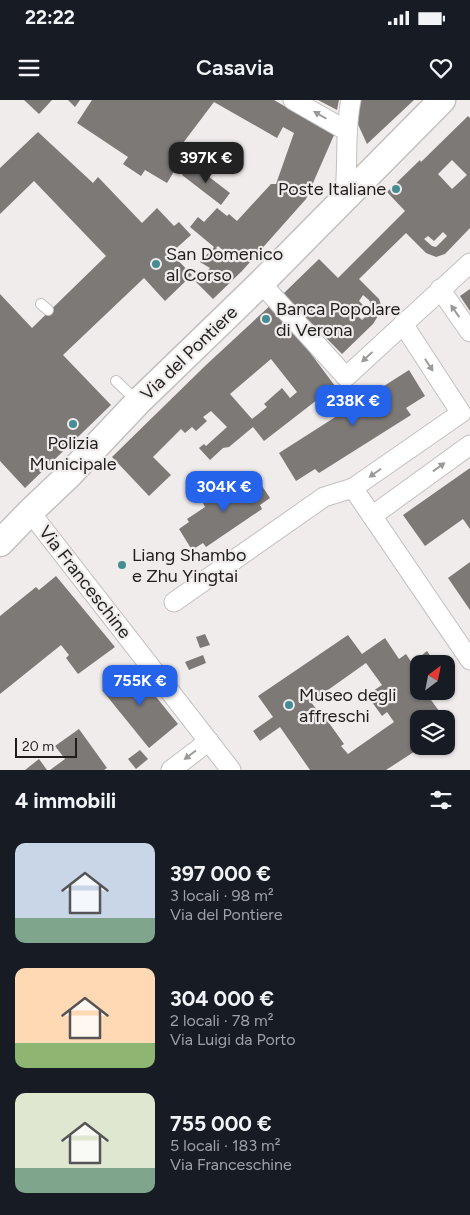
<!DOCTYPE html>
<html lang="it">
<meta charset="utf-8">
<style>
:root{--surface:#171b24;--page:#20242c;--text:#f1f3f6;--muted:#9ea1a6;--accent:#2563eb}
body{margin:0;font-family:Figtree,sans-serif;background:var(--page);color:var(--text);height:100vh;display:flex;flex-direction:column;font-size:19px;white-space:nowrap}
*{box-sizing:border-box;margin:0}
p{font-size:16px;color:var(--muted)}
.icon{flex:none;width:28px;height:28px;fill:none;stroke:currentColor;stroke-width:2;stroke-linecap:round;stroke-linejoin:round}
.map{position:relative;height:670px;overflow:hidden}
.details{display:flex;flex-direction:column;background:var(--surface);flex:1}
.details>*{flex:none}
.needle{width:32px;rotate:32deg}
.controls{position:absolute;left:410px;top:555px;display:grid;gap:10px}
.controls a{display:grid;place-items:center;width:45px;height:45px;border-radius:10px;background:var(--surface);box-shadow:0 1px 4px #0004;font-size:25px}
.scale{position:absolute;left:15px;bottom:12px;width:62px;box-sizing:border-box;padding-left:5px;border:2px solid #1f1e1d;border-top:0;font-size:14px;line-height:18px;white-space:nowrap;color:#1f1e1d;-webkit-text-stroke:4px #f0eceb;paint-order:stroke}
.price{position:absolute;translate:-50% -42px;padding:0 11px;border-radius:10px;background:var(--accent);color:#fff;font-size:16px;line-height:32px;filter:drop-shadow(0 1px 2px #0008)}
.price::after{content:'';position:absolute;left:50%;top:30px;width:15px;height:11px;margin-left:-8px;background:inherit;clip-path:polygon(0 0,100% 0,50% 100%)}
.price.on{background:#222;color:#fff}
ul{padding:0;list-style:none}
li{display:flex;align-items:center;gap:15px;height:125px;padding:0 15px}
li span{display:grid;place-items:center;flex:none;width:140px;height:100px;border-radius:10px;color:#555}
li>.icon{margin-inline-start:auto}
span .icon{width:60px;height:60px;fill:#fffc;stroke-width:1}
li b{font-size:21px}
h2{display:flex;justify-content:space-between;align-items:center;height:60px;padding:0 15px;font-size:21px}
.status{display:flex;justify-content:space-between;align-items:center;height:35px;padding:0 25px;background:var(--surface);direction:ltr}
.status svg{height:14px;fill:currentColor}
header{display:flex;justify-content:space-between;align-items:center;height:65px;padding:0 15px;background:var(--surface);font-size:22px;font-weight:600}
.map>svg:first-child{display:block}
.building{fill:#7c7977;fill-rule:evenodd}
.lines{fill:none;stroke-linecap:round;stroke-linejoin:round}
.lane-casing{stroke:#c4c0be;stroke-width:12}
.street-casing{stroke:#c4c0be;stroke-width:21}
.secondary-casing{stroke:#c4c0be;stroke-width:29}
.lane{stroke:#fff;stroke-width:10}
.street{stroke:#fff;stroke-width:19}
.secondary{stroke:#fff;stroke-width:26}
.oneway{fill:#9a9a99}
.poi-dot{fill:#458d92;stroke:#f0eceb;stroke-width:2}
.labels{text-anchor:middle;stroke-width:4.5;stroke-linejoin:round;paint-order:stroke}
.poi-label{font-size:18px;fill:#1f1e1d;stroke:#f0eceb;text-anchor:start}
.street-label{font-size:18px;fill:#1f1e1d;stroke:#f0eceb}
</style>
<div class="status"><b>22:22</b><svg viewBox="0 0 49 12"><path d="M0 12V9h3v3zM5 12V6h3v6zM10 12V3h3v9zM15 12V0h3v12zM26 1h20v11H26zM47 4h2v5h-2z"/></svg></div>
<header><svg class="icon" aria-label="menu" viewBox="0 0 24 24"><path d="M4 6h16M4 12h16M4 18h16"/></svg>Casavia<svg class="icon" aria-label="heart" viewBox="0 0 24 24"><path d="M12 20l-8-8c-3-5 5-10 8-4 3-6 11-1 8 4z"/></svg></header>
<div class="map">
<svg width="470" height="670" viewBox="0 0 470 670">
<rect width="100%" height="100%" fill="#f0eceb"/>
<g class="building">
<path d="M 24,0 L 52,0 L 39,14 Z"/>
<path d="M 68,0 L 80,0 L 75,7 Z"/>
<path d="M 92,0 L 274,0 L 334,35 L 306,99 L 242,171 L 213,199 L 196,182 L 210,168 L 200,162 L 214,147 L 190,127 L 198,117 L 204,122 L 217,108 L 227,116 L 229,114 L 237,121 L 271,84 L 276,84 L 294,33 L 283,27 L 277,38 L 214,2 L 183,43 L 189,47 L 167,83 L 145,70 L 141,76 L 123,64 L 128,57 L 77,23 ZM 218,146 L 230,156 L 227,158 L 216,148 Z"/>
<path d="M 318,0 L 339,0 L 337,10 Z"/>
<path d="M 355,0 L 414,0 L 367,44 L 356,20 Z"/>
<path d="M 468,16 L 470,18 L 470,128 L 445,154 L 436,157 L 426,153 L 406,133 L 359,179 L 379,199 L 381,205 L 381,211 L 373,224 L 342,254 L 283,194 L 319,159 L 338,178 L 405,111 L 387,92 L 420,60 L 421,62 ZM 452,60 L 467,75 L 452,89 L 438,74 ZM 443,132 L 447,136 L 436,147 L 432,146 L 424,139 L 428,136 L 434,141 ZM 363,195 L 369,200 L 372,207 L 371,211 L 362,220 L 357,215 L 365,207 L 359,201 Z"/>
<path d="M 38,32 L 93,83 L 98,77 L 142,123 L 157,108 L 174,126 L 179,122 L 191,135 L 171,153 L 192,175 L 165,201 L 144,178 L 63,255 L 111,305 L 25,388 L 0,361 L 0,194 L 32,228 L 106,156 L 34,81 L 0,114 L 0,68 Z"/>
<path d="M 191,63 L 230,93 L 221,105 L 182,75 Z"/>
<path d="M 470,189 L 470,211 L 460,196 Z"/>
<path d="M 273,203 L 335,286 L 264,341 L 253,327 L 229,347 L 223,348 L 210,360 L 199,348 L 204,344 L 206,346 L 227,327 L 211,311 L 203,317 L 207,321 L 196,331 L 192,327 L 185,333 L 181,329 L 153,357 L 171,375 L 149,396 L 112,357 L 205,266 ZM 271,259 L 297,292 L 290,298 L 282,288 L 264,304 L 267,307 L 252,319 L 230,294 Z"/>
<path d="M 409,270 L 425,296 L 406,308 L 411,315 L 319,373 L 315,369 L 296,381 L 279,353 Z"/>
<path d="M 470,368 L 470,429 L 463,419 L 425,446 L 403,415 Z"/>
<path d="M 256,377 L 270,398 L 260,405 L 262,409 L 206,447 L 203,443 L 192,450 L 179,429 L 189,422 L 187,419 L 205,407 L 203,403 L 224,389 L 226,392 L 245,380 L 247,383 Z"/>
<path d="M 470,462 L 470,510 L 448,478 Z"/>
<path d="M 56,476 L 115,547 L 78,574 L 66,558 L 69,555 L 61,545 L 0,594 L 0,516 L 36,487 L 39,490 Z"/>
<path d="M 205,534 L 210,545 L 200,548 L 196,537 Z"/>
<path d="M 348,535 L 362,554 L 385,538 L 399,559 L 406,554 L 412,563 L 427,551 L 436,564 L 419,564 L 419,591 L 433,591 L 435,593 L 429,597 L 439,611 L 429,619 L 419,619 L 419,646 L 423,646 L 386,670 L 310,670 L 280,627 L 260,641 L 253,631 L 273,617 L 258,596 ZM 366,563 L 382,585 L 367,595 L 382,616 L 387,612 L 394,622 L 348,654 L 341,646 L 344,644 L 319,609 L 317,610 L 311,602 Z"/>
<path d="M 203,555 L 206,563 L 189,570 L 185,562 Z"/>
<path d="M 131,566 L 178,624 L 149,648 L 102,590 Z"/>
<path d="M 79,629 L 107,668 L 104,670 L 50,670 L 65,659 L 55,646 Z"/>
<path d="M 140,650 L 148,659 L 136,669 L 128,659 Z"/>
<path d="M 39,659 L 47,670 L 25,670 Z"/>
</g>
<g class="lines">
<g class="lane-casing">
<g id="lane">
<path d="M 41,204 L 48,210"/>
<path d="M 116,281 L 138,302"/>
</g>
</g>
<g class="street-casing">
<g id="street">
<path d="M 293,0 L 347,31"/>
<path d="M 344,100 C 349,67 344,33 351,0"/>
<path d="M 261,183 L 346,277 L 470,163"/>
<path d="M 440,189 L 470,232"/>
<path d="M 403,224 L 461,313 L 353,388 L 470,560"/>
<path d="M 30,412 L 231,670"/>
<path d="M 372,416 L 470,345"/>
<path d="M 174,502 L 324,397 L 353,388"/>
<path d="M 171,670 L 209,641"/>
</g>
</g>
<g class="secondary-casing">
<path id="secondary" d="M 0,443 L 30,412 L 68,376 L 138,302 L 261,183 L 442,0"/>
</g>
<use href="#lane" class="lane"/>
<use href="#street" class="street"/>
<use href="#secondary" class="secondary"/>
</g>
<defs><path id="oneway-solid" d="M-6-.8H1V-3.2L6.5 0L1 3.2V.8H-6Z" transform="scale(1.25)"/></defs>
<g class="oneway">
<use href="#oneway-solid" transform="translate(320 15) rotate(-150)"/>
<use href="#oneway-solid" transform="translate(455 211) rotate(-125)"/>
<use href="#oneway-solid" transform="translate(367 257) rotate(137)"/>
<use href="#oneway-solid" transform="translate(429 265) rotate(57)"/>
<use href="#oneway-solid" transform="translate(439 367) rotate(-36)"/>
<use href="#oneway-solid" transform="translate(375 373) rotate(145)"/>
<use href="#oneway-solid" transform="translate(190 655) rotate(143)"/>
</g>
<g class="poi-dot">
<circle cx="396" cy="89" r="5"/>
<circle cx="156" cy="164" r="5"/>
<circle cx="266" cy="219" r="5"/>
<circle cx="73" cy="324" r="5"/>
<circle cx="122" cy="465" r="5"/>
<circle cx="289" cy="605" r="5"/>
</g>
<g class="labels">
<g class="poi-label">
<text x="386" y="95" text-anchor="end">Poste Italiane</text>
<text x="166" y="160">San Domenico<tspan x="166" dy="21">al Corso</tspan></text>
<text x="276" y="215">Banca Popolare<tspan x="276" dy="21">di Verona</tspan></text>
<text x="73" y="349" text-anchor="middle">Polizia<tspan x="73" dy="21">Municipale</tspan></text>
<text x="132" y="461">Liang Shambo<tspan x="132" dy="21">e Zhu Yingtai</tspan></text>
<text x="299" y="601">Museo degli<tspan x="299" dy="21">affreschi</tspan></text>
</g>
<g class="street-label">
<text transform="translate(189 253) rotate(-44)" y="6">Via del Pontiere</text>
<text transform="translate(85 482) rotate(52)" y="6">Via Franceschine</text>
</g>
</g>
</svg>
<div class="controls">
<a><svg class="needle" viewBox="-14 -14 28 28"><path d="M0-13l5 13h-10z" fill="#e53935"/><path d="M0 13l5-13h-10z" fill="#9ea1a6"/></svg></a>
<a><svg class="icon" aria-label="layers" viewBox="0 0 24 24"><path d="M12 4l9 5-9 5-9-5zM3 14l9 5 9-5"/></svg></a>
</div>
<div class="scale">20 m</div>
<b class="price on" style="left:206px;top:84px">397K €</b>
<b class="price" style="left:353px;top:327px">238K €</b>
<b class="price" style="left:224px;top:413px">304K €</b>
<b class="price" style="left:140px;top:607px">755K €</b>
</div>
<section class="details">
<h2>4 immobili<svg class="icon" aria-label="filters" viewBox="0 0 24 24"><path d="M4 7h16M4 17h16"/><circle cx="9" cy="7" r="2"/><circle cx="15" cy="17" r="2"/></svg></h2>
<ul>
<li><span style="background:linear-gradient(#c9d6e8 75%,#7fa58c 0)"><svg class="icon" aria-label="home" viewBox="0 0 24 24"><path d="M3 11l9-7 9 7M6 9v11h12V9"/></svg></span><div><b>397 000 €</b><p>3 locali · 98 m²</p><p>Via del Pontiere</p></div></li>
<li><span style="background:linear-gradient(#ffd9b3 75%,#8fb573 0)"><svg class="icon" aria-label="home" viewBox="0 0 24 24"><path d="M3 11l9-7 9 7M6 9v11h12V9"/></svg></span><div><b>304 000 €</b><p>2 locali · 78 m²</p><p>Via Luigi da Porto</p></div></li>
<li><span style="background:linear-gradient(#dfe7d0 75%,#7fa58c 0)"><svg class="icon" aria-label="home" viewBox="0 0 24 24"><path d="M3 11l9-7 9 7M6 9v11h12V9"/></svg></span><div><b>755 000 €</b><p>5 locali · 183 m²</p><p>Via Franceschine</p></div></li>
</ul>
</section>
